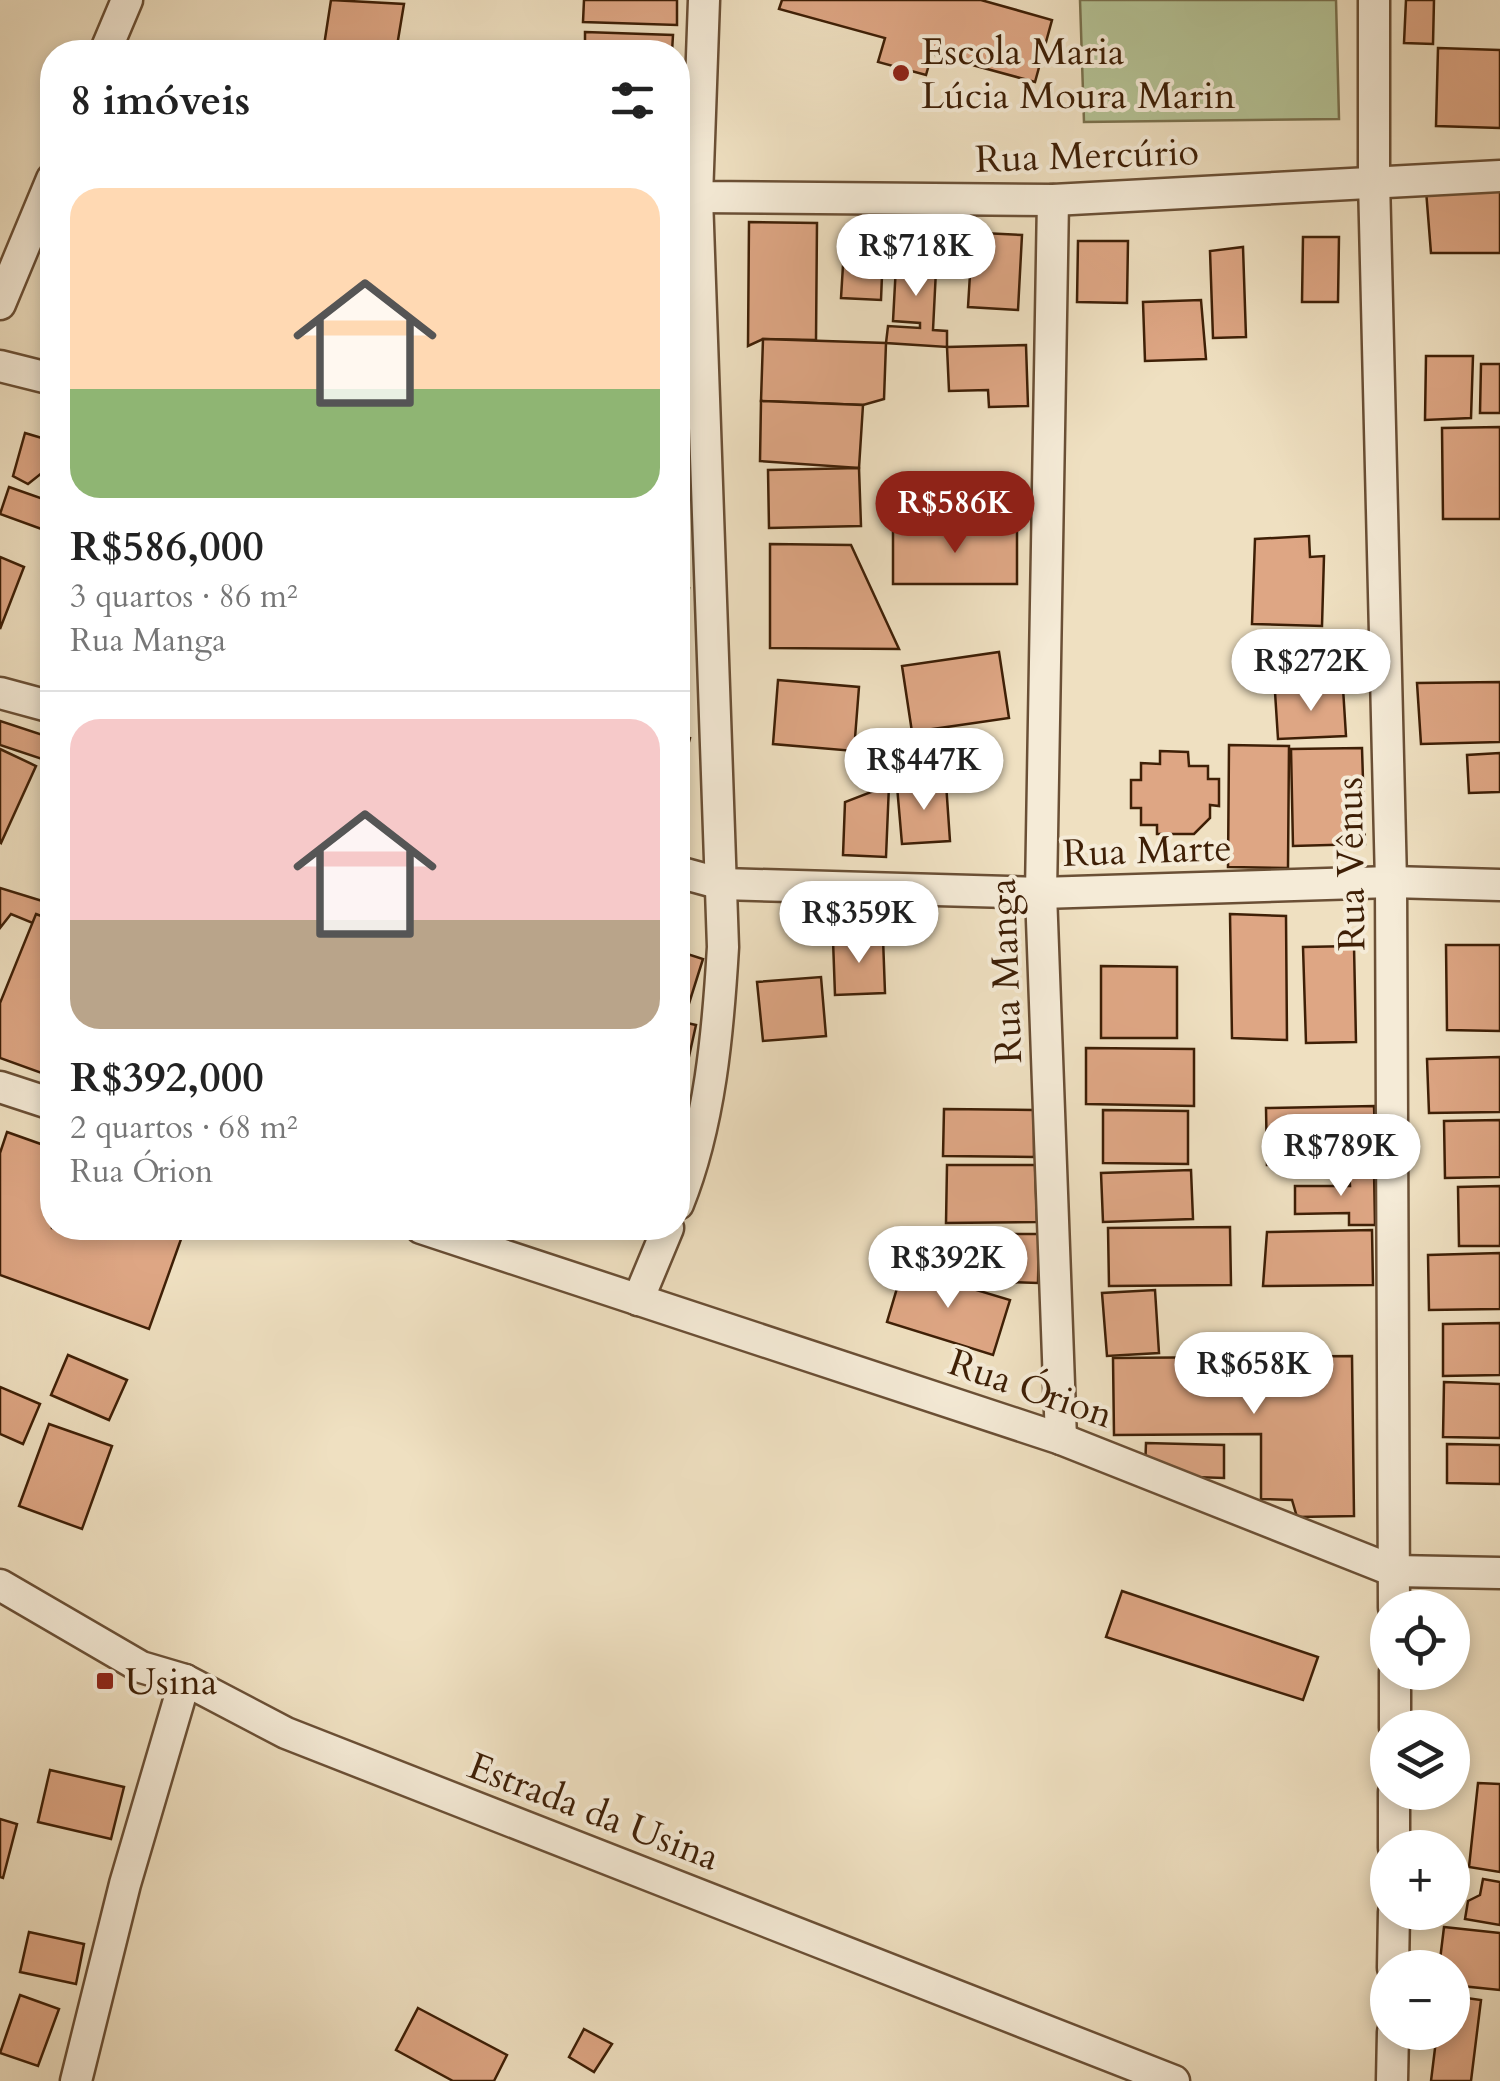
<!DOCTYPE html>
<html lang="pt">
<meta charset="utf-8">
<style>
:root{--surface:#fff;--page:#f2f2f2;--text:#222;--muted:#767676;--line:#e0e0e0;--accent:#8f2418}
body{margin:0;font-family:Cardo,serif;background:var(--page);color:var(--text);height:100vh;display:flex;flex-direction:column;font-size:38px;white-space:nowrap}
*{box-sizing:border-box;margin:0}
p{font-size:32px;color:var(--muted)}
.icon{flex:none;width:55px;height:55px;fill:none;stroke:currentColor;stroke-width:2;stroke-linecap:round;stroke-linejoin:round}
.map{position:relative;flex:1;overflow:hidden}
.side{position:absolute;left:40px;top:40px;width:650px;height:1200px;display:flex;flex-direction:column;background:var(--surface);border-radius:40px;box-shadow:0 5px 15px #0003}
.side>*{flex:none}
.fabs{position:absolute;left:1370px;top:1590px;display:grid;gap:20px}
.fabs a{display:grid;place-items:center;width:100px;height:100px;border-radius:50%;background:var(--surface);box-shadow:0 5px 15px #0003;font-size:50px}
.price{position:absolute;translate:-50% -85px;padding:0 22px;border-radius:35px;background:#fff;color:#222;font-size:32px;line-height:65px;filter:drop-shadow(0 2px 5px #0008)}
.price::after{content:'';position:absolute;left:50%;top:60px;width:30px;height:22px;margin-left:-15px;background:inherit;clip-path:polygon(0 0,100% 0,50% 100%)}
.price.active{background:var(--accent);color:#fff}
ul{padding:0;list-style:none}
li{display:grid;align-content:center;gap:20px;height:530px;padding:0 30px}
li+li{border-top:2px solid var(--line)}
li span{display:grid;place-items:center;height:310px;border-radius:30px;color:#555}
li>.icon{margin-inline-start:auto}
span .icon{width:180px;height:180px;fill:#fffc;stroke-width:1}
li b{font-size:42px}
h2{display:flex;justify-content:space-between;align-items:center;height:120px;padding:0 30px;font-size:42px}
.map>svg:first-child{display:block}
.green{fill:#b5c396;stroke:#7a714e;stroke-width:2.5}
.building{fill:#dea684;stroke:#3e1f06;stroke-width:2.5}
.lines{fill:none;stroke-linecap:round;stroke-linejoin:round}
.minor-casing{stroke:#6a4f35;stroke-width:35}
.minor{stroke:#f5ebd7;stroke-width:30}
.poi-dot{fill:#8f2418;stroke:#f5ebd7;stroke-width:4}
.labels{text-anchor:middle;stroke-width:8;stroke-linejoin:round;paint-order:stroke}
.poi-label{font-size:38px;fill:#3e1f06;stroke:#f5ebd7;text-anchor:start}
.street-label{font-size:38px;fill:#3e1f06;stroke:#f5ebd7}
</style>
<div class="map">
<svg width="1500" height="2081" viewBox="0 0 1500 2081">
<rect width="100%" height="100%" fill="#efe0c1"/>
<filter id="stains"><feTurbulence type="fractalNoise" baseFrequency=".002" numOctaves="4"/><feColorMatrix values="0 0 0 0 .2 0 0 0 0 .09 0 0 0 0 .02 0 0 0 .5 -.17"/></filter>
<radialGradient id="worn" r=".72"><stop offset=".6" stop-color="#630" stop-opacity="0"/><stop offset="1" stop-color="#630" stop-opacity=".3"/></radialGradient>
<path class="green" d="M 1080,0 L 1336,0 L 1339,119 L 1084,122 Z"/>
<g class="building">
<path d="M 331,0 L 404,4 L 396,52 L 323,52 Z"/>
<path d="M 584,0 L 677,0 L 677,25 L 583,22 Z"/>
<path d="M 782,0 L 981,0 L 1052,20 L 1035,82 L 932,54 L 926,75 L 878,62 L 885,38 L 779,9 Z"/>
<path d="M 1406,0 L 1434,0 L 1433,44 L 1404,43 Z"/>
<path d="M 585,32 L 673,35 L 672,52 L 585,52 Z"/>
<path d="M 1438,48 L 1500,50 L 1500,128 L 1436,126 Z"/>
<path d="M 1426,190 L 1500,191 L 1500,253 L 1431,253 Z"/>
<path d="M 749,222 L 817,223 L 816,340 L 763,339 L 748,346 Z"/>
<path d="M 962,232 L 1022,235 L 1018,310 L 968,307 L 970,274 L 960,273 Z"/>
<path d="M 1303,237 L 1339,237 L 1338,302 L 1302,302 Z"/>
<path d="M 1078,241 L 1128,241 L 1127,303 L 1077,302 Z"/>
<path d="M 897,247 L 937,250 L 933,330 L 947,331 L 947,347 L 886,343 L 888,326 L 920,328 L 920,323 L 893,321 Z"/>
<path d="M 1243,247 L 1246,337 L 1213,338 L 1210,251 Z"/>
<path d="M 844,249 L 883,251 L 881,300 L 841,298 Z"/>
<path d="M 1201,300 L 1206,359 L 1145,361 L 1143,302 Z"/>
<path d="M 763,339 L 886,343 L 884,399 L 863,405 L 761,401 Z"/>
<path d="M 1026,345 L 1028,406 L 989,407 L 988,390 L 949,391 L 947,347 Z"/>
<path d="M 1426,356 L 1473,356 L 1471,418 L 1425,420 Z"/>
<path d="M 1481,364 L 1500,364 L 1500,413 L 1480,413 Z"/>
<path d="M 761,401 L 863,405 L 859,468 L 760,461 Z"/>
<path d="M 678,402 L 696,406 L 678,490 Z"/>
<path d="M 1500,427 L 1500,519 L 1443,519 L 1442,428 Z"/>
<path d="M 25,433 L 52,441 L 52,465 L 28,484 L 13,476 Z"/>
<path d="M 859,468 L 861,526 L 769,528 L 768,470 Z"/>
<path d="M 9,487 L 52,502 L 47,531 L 0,514 Z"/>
<path d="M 893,528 L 1017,529 L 1017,584 L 893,584 Z"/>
<path d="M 1309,536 L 1310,557 L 1324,556 L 1322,626 L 1252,624 L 1255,539 Z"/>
<path d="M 770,544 L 851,545 L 899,649 L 770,648 Z"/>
<path d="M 0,557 L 24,567 L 0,629 Z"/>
<path d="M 678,586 L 689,588 L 679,665 L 678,665 Z"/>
<path d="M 999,652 L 1009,718 L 912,732 L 902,666 Z"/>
<path d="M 778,680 L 859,687 L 854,751 L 773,744 Z"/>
<path d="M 1500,682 L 1500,742 L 1421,744 L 1417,683 Z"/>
<path d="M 1343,688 L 1346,736 L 1278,739 L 1275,692 Z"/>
<path d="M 0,721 L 52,738 L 45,760 L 0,745 Z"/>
<path d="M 678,734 L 690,738 L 678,783 Z"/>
<path d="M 1229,745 L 1289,746 L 1288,868 L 1228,867 Z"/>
<path d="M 1362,748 L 1365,844 L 1293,846 L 1291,749 Z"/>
<path d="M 0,749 L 36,766 L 1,843 L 0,842 Z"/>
<path d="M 1160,751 L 1188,752 L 1189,766 L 1208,766 L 1208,779 L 1219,779 L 1219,806 L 1210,805 L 1210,818 L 1194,834 L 1157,834 L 1157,825 L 1141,825 L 1141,808 L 1131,808 L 1131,780 L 1141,780 L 1141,763 L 1160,764 Z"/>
<path d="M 1500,753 L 1500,792 L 1469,793 L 1467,755 Z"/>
<path d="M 946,783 L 950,841 L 902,844 L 897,786 Z"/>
<path d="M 889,785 L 886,857 L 843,855 L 845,802 Z"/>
<path d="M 0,888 L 52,904 L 52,931 L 11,914 L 0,928 Z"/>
<path d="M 36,914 L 52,920 L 52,1061 L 47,1075 L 0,1058 L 0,1003 Z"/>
<path d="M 1230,914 L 1286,916 L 1287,1040 L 1232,1038 Z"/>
<path d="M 883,938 L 885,993 L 835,995 L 833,940 Z"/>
<path d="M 1446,945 L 1500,945 L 1500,1031 L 1447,1030 Z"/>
<path d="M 1354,946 L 1356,1042 L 1306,1043 L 1303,947 Z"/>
<path d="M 678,951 L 703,959 L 686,1013 L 678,1010 Z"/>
<path d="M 1101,966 L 1177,967 L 1177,1038 L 1101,1038 Z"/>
<path d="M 821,977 L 826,1036 L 763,1041 L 757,982 Z"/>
<path d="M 678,1021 L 696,1025 L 686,1070 L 678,1068 Z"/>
<path d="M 1086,1048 L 1194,1049 L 1194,1106 L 1086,1104 Z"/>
<path d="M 1500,1057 L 1500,1112 L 1429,1113 L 1427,1059 Z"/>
<path d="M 1374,1106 L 1376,1162 L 1267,1165 L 1266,1108 Z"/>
<path d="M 944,1109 L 1034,1110 L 1034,1157 L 943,1156 Z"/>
<path d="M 1103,1110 L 1188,1111 L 1188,1164 L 1103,1163 Z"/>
<path d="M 1500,1120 L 1500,1177 L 1445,1178 L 1444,1121 Z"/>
<path d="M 7,1132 L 52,1148 L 52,1228 L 185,1228 L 149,1329 L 0,1275 L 0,1153 Z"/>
<path d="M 947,1165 L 1035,1165 L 1037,1222 L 946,1223 Z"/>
<path d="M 1349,1169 L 1374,1169 L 1375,1225 L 1349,1225 L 1349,1213 L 1295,1214 L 1295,1186 L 1350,1186 Z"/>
<path d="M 1191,1170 L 1193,1219 L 1103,1222 L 1101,1173 Z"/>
<path d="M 1500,1186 L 1500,1246 L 1459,1246 L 1458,1187 Z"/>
<path d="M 1230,1227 L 1231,1285 L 1109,1286 L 1108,1228 Z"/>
<path d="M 1372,1230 L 1373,1285 L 1263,1286 L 1267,1232 Z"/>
<path d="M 1008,1234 L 1039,1234 L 1038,1283 L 1006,1282 Z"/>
<path d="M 1500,1253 L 1500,1309 L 1429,1310 L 1428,1255 Z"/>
<path d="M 903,1268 L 1010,1300 L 993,1355 L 887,1322 Z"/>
<path d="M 1155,1290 L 1159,1353 L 1107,1356 L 1102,1293 Z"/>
<path d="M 1500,1323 L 1500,1375 L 1443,1376 L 1443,1324 Z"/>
<path d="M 68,1355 L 127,1380 L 109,1420 L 51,1395 Z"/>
<path d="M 1352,1356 L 1354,1516 L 1297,1517 L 1292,1500 L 1261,1499 L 1261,1434 L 1114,1435 L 1113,1358 Z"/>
<path d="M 1444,1382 L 1500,1384 L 1500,1438 L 1443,1437 Z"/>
<path d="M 0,1387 L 40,1404 L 23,1444 L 0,1434 Z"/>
<path d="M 49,1424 L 112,1446 L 82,1529 L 19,1506 Z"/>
<path d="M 1146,1443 L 1224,1445 L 1224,1478 L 1163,1476 L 1145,1470 Z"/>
<path d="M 1447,1444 L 1500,1445 L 1500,1484 L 1447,1483 Z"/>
<path d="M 1122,1591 L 1318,1657 L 1303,1700 L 1106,1637 Z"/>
<path d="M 50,1770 L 124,1787 L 111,1839 L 38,1822 Z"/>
<path d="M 1478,1783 L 1500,1784 L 1500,1872 L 1469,1867 Z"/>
<path d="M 0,1819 L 17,1824 L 3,1878 L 0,1877 Z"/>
<path d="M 1483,1879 L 1500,1882 L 1500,1925 L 1465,1919 L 1468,1901 L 1480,1895 Z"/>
<path d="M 1444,1927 L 1500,1933 L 1500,1990 L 1452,1985 L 1452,1968 L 1439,1968 Z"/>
<path d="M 29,1932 L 84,1944 L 76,1984 L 20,1972 Z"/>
<path d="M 20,1995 L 59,2009 L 38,2066 L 0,2053 Z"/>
<path d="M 1452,1996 L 1481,2000 L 1471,2081 L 1431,2081 L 1437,2032 L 1452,2032 Z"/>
<path d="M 418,2008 L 507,2055 L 494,2081 L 453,2081 L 396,2050 Z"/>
<path d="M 584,2029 L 612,2044 L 594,2072 L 569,2057 Z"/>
</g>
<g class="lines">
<g class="minor-casing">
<g id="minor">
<path d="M 1374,0 L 1374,180 L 1391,882 L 1394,1608"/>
<path d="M 105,52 L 127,0"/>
<path d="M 679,193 L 697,197 L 1053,200 L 1500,176"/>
<path d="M 1053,200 L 1041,893 L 1061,1439"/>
<path d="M 0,304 L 52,179"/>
<path d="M 0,366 L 52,379"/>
<path d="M 0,693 L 52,707"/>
<path d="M 678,872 L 722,884 L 1041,893 L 1391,882 L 1500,885"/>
<path d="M 0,1087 L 52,1104"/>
<path d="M 678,1204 C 710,1125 718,1032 723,947 L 697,197 L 704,0"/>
<path d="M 421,1228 L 1061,1439 L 1394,1571 L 1500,1573"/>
<path d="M 638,1300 L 668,1228"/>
<path d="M 0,1585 L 141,1667 L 185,1680 L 286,1733 L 1174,2081"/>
<path d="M 1395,1672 L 1395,1728"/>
<path d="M 1394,1848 L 1394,1792"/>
<path d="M 1393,1968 L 1394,1912"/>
<path d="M 76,2081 L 125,1884 L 185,1680"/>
<path d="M 1392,2081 L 1393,2032"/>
</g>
</g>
<use href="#minor" class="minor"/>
</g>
<g class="poi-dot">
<circle cx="901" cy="73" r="10"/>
<rect x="95" y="1671" width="20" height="20" rx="5"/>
</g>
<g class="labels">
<g class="poi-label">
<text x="921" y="64">Escola Maria<tspan x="921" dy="44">Lúcia Moura Marin</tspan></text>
<text x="125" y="1694">Usina</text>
</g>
<g class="street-label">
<text transform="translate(1087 155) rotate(-2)" y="13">Rua Mercúrio</text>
<text transform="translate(1147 850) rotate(-2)" y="13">Rua Marte</text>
<text transform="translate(1350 864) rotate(-91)" y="13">Rua Vênus</text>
<text transform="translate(1005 971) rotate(-92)" y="13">Rua Manga</text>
<text transform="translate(1031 1388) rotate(19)" y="13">Rua Órion</text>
<text transform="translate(594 1811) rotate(21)" y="13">Estrada da Usina</text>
</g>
</g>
<rect width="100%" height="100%" filter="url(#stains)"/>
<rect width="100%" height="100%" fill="url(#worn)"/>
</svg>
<div class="fabs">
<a><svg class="icon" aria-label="locate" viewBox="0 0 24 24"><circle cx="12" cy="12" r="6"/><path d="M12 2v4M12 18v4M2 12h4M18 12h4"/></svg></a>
<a><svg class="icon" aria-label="layers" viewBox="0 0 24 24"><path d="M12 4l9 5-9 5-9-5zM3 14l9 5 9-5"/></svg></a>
<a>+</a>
<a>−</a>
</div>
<b class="price" style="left:916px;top:299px">R$718K</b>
<b class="price active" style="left:955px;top:556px">R$586K</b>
<b class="price" style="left:1311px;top:714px">R$272K</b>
<b class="price" style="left:924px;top:813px">R$447K</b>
<b class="price" style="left:859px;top:966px">R$359K</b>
<b class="price" style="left:1341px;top:1199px">R$789K</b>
<b class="price" style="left:948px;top:1311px">R$392K</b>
<b class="price" style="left:1254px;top:1417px">R$658K</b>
<section class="side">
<h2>8 imóveis<svg class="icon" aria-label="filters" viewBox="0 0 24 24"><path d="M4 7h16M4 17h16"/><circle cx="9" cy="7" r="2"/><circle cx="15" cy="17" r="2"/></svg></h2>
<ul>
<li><span style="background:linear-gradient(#ffd9b3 65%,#8fb573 0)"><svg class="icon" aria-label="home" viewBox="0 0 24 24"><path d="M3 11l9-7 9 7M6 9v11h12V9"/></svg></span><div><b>R$586,000</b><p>3 quartos · 86 m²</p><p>Rua Manga</p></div></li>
<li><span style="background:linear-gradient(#f6c9c9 65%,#b9a48a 0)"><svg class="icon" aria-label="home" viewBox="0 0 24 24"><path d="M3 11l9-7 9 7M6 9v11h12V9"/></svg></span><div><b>R$392,000</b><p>2 quartos · 68 m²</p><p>Rua Órion</p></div></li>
</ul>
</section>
</div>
